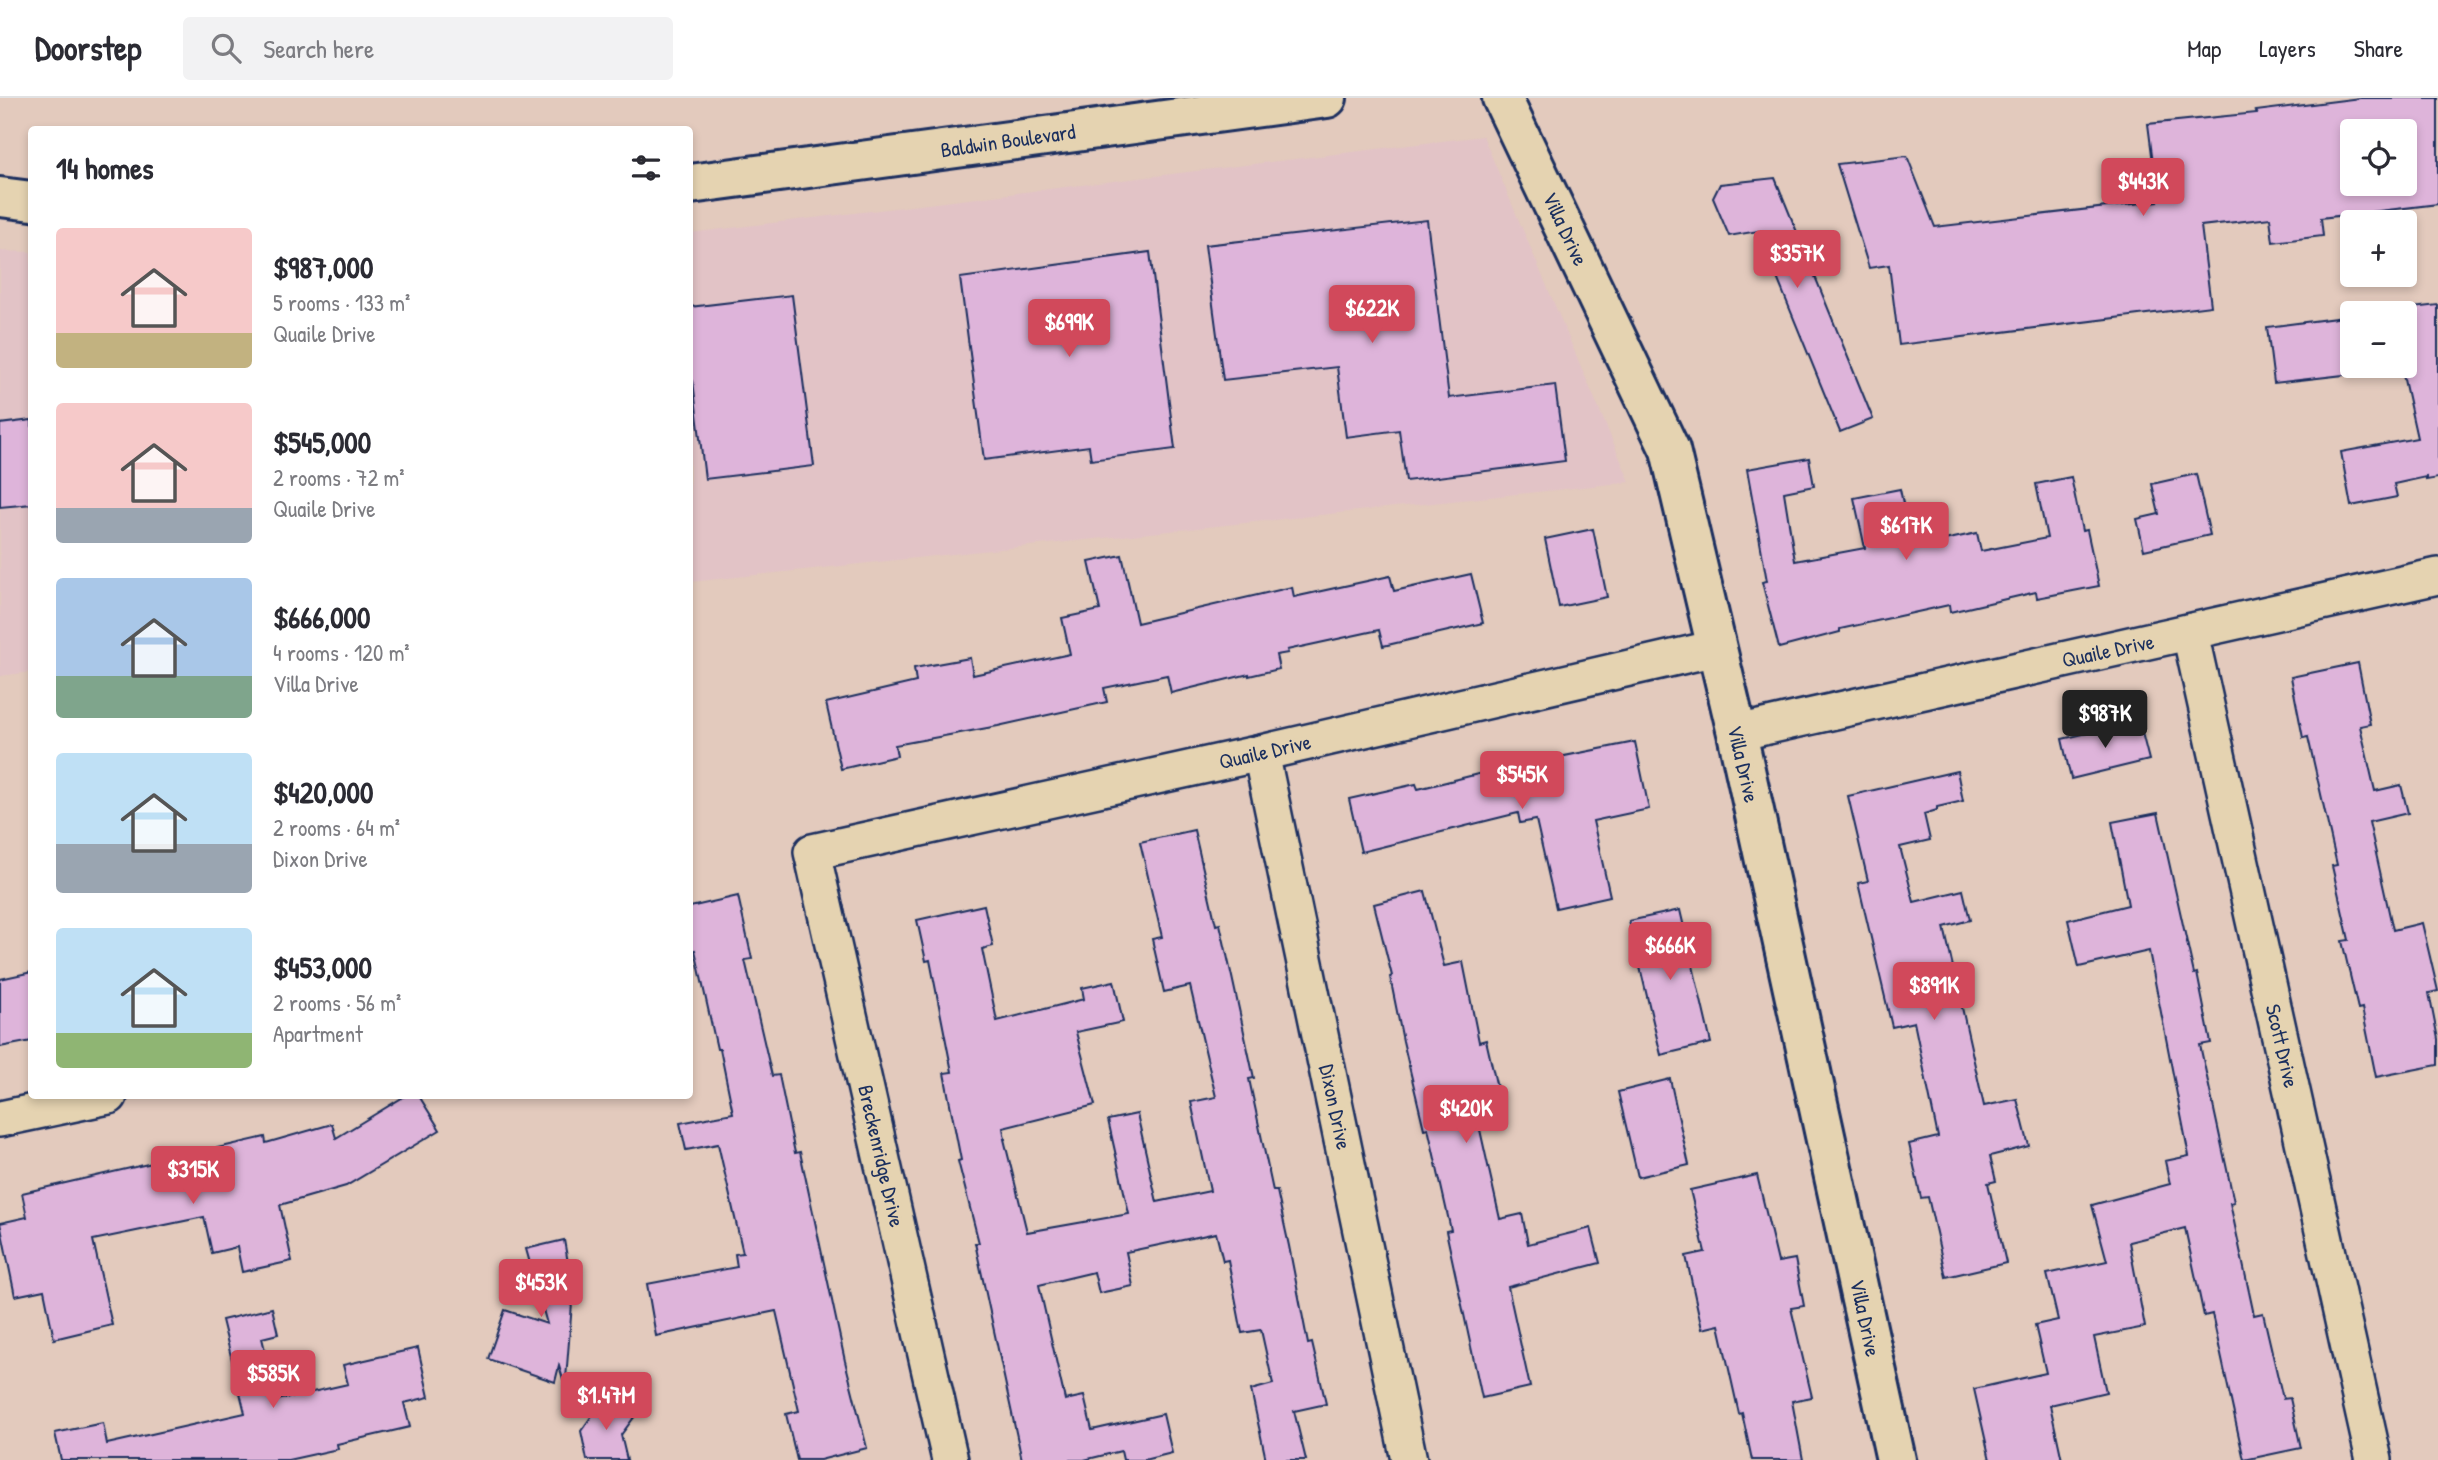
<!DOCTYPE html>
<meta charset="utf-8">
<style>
:root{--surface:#fff;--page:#f2f2f3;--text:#2b2b33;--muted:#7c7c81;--line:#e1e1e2;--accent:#d1495b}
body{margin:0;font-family:"Patrick Hand",sans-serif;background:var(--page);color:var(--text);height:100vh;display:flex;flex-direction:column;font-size:26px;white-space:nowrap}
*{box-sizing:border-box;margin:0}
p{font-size:23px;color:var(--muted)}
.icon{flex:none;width:38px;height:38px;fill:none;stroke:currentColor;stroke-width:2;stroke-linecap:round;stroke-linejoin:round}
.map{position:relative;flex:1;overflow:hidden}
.sheet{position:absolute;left:28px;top:28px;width:665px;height:973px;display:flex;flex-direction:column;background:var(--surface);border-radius:7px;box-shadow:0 4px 10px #0003}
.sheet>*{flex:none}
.controls{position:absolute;left:2340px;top:21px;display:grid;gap:14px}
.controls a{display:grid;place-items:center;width:77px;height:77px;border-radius:7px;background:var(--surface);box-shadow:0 4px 10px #0003;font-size:35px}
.price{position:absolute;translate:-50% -60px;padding:0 16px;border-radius:7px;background:var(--accent);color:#fff;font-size:23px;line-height:46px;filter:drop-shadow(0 2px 4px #0008)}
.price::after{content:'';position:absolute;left:50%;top:42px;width:21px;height:16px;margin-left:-10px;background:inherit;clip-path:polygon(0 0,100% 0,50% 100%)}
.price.selected{background:#222;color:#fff}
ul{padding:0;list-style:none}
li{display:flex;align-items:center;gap:21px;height:175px;padding:0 28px}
li span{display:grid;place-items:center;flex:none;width:196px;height:140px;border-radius:7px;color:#555}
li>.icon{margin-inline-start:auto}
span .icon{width:84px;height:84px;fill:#fffc;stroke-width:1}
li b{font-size:30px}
h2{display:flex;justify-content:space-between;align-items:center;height:84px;padding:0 28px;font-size:30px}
header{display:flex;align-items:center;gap:42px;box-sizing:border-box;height:98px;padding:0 35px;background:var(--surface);border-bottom:2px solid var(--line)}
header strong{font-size:33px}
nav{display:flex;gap:38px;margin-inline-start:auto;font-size:24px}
.search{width:490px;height:63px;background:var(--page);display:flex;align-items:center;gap:18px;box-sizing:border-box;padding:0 24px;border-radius:7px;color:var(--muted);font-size:26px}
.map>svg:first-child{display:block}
.built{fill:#e2c3c6}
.building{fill:#deb4da;stroke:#1b2f5e;stroke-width:2;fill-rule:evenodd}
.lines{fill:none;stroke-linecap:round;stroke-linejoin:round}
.street-casing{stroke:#1b2f5e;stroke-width:40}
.secondary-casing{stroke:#1b2f5e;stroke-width:44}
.street{stroke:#e5d3b1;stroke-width:35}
.secondary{stroke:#e5d3b1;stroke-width:38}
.labels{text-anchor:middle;stroke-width:7;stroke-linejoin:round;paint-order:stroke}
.street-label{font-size:21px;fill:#1b2f5e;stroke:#e5d3b1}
</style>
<header>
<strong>Doorstep</strong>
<div class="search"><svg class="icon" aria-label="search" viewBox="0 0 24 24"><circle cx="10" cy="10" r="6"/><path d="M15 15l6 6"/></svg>Search here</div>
<nav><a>Map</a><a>Layers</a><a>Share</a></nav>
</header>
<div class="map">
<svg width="2438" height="1362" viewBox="0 0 2438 1362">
<rect width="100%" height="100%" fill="#e3cabd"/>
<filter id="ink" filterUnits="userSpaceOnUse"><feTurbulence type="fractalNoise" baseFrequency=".0143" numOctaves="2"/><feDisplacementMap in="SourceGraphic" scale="14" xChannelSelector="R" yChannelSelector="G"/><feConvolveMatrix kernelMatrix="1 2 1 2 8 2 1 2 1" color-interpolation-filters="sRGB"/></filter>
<g filter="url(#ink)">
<g class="built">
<path d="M 1483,38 L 1630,384 L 690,484 L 690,135 Z"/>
<path d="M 0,153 L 31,154 L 31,574 L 0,578 Z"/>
</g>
<g class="building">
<path d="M 2360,0 L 2438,0 L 2438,106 L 2321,120 L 2323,138 L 2273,144 L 2270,120 L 2201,128 L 2211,208 L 1899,247 L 1889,167 L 1869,170 L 1837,66 L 1907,58 L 1935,129 L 2158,103 L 2148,26 L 2257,15 L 2256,13 ZM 2352,33 L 2404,33 L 2404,86 L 2352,86 Z"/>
<path d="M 1775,80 L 1873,321 L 1840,334 L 1758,133 L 1729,138 L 1713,100 L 1720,86 Z"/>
<path d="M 1427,122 L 1449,300 L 1555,287 L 1565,363 L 1406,383 L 1399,332 L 1346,339 L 1337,269 L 1223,282 L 1205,147 Z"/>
<path d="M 1150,154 L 1175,351 L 1091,362 L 1089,348 L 984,362 L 960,180 Z"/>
<path d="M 792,197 L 814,368 L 705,381 L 693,283 L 690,284 L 690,209 Z"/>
<path d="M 2438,207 L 2438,380 L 2426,382 L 2426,379 L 2394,386 L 2397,399 L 2351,408 L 2341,354 L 2417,340 L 2401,268 L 2404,268 L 2404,211 Z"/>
<path d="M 2352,218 L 2352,276 L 2274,285 L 2267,229 Z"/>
<path d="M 32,322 L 32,406 L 0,409 L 0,326 Z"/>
<path d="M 1809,360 L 1814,388 L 1784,394 L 1795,463 L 1865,450 L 1854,400 L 1900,391 L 1912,449 L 1977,435 L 1981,453 L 2047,440 L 2036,386 L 2071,379 L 2082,433 L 2087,432 L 2099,488 L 2037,500 L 2036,494 L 1950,514 L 1949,507 L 1840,531 L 1840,534 L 1779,550 L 1762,484 L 1767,483 L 1747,371 Z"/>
<path d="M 2196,376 L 2210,437 L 2144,452 L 2137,421 L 2159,416 L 2152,386 Z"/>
<path d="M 1593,431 L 1607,499 L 1559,509 L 1545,441 Z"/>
<path d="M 1122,457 L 1137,525 L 1292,489 L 1294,499 L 1390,478 L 1394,493 L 1471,476 L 1483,525 L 1383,548 L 1379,532 L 1287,552 L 1288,555 L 1276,557 L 1279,571 L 1249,578 L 1249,576 L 1171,595 L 1167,577 L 1104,590 L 1107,604 L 998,628 L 895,647 L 897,658 L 841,671 L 826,605 L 916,584 L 914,570 L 970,560 L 973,577 L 1070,556 L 1062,520 L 1100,512 L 1089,464 Z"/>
<path d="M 2358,565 L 2370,626 L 2360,628 L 2375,693 L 2401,687 L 2408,715 L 2369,724 L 2393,832 L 2422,825 L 2438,893 L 2429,895 L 2438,941 L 2438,967 L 2376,979 L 2362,910 L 2358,911 L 2342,843 L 2349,842 L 2332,768 L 2337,767 L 2308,639 L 2303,640 L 2291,579 Z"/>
<path d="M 2139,623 L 2149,662 L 2071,681 L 2062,641 Z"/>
<path d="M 1635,644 L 1649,711 L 1593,723 L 1610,798 L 1556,810 L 1536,722 L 1520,725 L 1518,715 L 1361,754 L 1349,701 L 1416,686 L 1418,691 L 1494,672 Z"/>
<path d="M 1957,673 L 1963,703 L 1937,709 L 1937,712 L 1924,716 L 1930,742 L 1900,749 L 1914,804 L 1963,792 L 1970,822 L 1944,829 L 1984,1008 L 2017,1001 L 2029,1048 L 1990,1058 L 1996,1083 L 1988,1085 L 2006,1165 L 1946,1179 L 1928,1099 L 1921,1100 L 1909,1046 L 1938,1039 L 1914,924 L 1892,929 L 1858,785 L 1868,783 L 1848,698 Z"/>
<path d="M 2158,715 L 2194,876 L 2197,875 L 2211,945 L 2200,947 L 2234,1104 L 2230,1105 L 2254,1217 L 2263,1215 L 2283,1301 L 2290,1300 L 2301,1350 L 2244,1362 L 2212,1216 L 2204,1218 L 2185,1130 L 2129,1144 L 2145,1229 L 2094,1239 L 2106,1294 L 2050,1307 L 2062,1362 L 1990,1362 L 1974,1291 L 2046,1275 L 2035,1227 L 2058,1222 L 2047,1176 L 2107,1163 L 2092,1107 L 2170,1086 L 2165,1063 L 2189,1058 L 2149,853 L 2079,869 L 2068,822 L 2128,807 L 2112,724 Z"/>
<path d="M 1194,732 L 1216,827 L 1220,826 L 1232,879 L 1254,980 L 1249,981 L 1273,1093 L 1277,1093 L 1289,1148 L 1308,1246 L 1312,1245 L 1326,1306 L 1294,1313 L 1306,1362 L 1266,1362 L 1251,1292 L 1273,1286 L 1261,1232 L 1242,1235 L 1228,1162 L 1223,1163 L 1216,1135 L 1126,1154 L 1133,1188 L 1099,1195 L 1094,1174 L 1039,1187 L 1065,1302 L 1084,1298 L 1092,1332 L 1163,1316 L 1172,1355 L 1144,1362 L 1123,1362 L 1121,1353 L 1084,1362 L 1022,1362 L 975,1145 L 979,1145 L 958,1063 L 961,1062 L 944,975 L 952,974 L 930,862 L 926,863 L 917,822 L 984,807 L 993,848 L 982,851 L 997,923 L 1084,901 L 1082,890 L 1114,883 L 1123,924 L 1076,934 L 1095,1007 L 1003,1030 L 1005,1041 L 1004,1041 L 1027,1134 L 1129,1116 L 1108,1022 L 1137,1016 L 1157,1104 L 1210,1093 L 1191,1004 L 1216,999 L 1190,888 L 1164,894 L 1152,841 L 1162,839 L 1140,744 Z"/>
<path d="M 1425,793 L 1444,868 L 1463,864 L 1479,944 L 1486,942 L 1497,990 L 1472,996 L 1500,1121 L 1522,1116 L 1528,1146 L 1591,1130 L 1600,1165 L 1508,1189 L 1530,1289 L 1482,1300 L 1446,1133 L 1451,1132 L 1428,1030 L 1424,1031 L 1403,943 L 1390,879 L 1392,878 L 1374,806 Z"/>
<path d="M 738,798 L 752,861 L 745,862 L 772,978 L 779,977 L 795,1055 L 800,1054 L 845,1263 L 867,1350 L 820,1362 L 797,1362 L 786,1316 L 799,1313 L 776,1213 L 656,1238 L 647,1186 L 737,1169 L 735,1156 L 743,1155 L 718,1046 L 686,1052 L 680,1025 L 733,1015 L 720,951 L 717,951 L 695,852 L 690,853 L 690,809 Z"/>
<path d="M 1680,812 L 1711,945 L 1661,957 L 1629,823 Z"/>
<path d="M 32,874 L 32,943 L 0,949 L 0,881 Z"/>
<path d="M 1670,981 L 1689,1067 L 1638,1079 L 1618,994 Z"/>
<path d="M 405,998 L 419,998 L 440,1032 L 346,1088 L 280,1107 L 292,1163 L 242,1174 L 237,1149 L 212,1155 L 204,1119 L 93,1142 L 112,1227 L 54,1241 L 44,1192 L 15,1198 L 0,1125 L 27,1119 L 22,1095 L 265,1039 L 266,1045 L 332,1026 L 336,1040 Z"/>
<path d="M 1757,1077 L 1778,1164 L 1795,1161 L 1804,1208 L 1791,1210 L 1812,1299 L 1792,1303 L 1803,1362 L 1752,1362 L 1742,1315 L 1739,1316 L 1719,1227 L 1702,1231 L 1686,1158 L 1705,1154 L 1690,1092 Z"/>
<path d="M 564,1142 L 573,1193 L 566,1281 L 563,1281 L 559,1268 L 555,1284 L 488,1261 L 505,1212 L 547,1226 L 526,1151 Z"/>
<path d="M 272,1210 L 278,1236 L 262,1240 L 277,1302 L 348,1286 L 343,1267 L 418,1250 L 429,1299 L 404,1305 L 410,1329 L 337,1346 L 338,1351 L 288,1362 L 61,1362 L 55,1335 L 103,1325 L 107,1346 L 245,1315 L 222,1222 Z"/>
<path d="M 606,1298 L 635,1318 L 621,1337 L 627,1362 L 587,1362 L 581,1333 Z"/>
</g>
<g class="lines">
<g class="street-casing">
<g id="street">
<path d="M 2190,535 L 2374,1362"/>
<path d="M 1737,635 L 2438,478"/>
<path d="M 1261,655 L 1409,1362"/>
<path d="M 0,1021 L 109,998"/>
<path d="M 950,1362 L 812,754 L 1261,655 L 1716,550"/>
</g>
</g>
<g class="secondary-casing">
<g id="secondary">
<path d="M 1502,0 L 1670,352 L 1737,635 L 1896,1362"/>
<path d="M 690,86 L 1327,0"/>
<path d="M 0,99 L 32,103"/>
</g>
</g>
<use href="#street" class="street"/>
<use href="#secondary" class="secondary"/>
</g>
</g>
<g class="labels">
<g class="street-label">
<text transform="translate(1008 43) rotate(-8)" y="7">Baldwin Boulevard</text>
<text transform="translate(1565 131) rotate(65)" y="7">Villa Drive</text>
<text transform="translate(2108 553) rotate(-12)" y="7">Quaile Drive</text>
<text transform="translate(1265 654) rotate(-13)" y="7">Quaile Drive</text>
<text transform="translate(1743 666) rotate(77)" y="7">Villa Drive</text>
<text transform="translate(2282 948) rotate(77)" y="7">Scott Drive</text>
<text transform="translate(1335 1009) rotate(78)" y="7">Dixon Drive</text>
<text transform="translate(881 1058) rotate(77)" y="7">Breckenridge Drive</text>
<text transform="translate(1865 1220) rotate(78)" y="7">Villa Drive</text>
</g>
</g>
</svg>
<div class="controls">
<a><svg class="icon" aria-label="locate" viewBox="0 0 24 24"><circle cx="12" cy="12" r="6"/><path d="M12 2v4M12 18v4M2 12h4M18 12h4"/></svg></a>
<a>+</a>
<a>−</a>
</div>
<b class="price" style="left:2143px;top:120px">$443K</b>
<b class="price" style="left:1797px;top:192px">$357K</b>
<b class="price" style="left:1372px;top:247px">$622K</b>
<b class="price" style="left:1069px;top:261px">$699K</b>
<b class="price" style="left:1906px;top:464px">$617K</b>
<b class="price selected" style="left:2105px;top:652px">$987K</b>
<b class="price" style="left:1522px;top:713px">$545K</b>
<b class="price" style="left:1670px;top:884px">$666K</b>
<b class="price" style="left:1934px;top:924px">$891K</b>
<b class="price" style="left:1466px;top:1047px">$420K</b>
<b class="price" style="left:193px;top:1108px">$315K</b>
<b class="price" style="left:541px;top:1221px">$453K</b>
<b class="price" style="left:273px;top:1312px">$585K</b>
<b class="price" style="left:606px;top:1334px">$1.47M</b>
<section class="sheet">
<h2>14 homes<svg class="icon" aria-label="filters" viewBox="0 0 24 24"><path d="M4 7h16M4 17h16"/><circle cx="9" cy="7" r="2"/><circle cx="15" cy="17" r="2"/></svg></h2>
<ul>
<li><span style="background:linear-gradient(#f6c9c9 75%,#c2b280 0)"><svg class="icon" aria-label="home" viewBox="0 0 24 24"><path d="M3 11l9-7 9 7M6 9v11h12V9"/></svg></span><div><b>$987,000</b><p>5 rooms · 133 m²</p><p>Quaile Drive</p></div></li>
<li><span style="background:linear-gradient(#f6c9c9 75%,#9aa5b1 0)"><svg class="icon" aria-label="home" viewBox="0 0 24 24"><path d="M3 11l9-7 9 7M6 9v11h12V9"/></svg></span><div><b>$545,000</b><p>2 rooms · 72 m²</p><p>Quaile Drive</p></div></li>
<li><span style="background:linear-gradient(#a9c7e8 70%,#7fa58c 0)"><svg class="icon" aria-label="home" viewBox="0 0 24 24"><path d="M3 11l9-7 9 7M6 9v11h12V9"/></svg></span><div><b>$666,000</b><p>4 rooms · 120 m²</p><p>Villa Drive</p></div></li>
<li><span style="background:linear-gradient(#bfe0f5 65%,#9aa5b1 0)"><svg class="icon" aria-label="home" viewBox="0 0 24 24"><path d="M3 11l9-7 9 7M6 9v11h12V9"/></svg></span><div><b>$420,000</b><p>2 rooms · 64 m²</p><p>Dixon Drive</p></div></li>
<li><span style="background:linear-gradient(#bfe0f5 75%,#8fb573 0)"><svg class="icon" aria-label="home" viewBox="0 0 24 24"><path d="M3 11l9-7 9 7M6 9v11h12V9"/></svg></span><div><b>$453,000</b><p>2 rooms · 56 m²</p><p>Apartment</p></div></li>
</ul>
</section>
</div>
